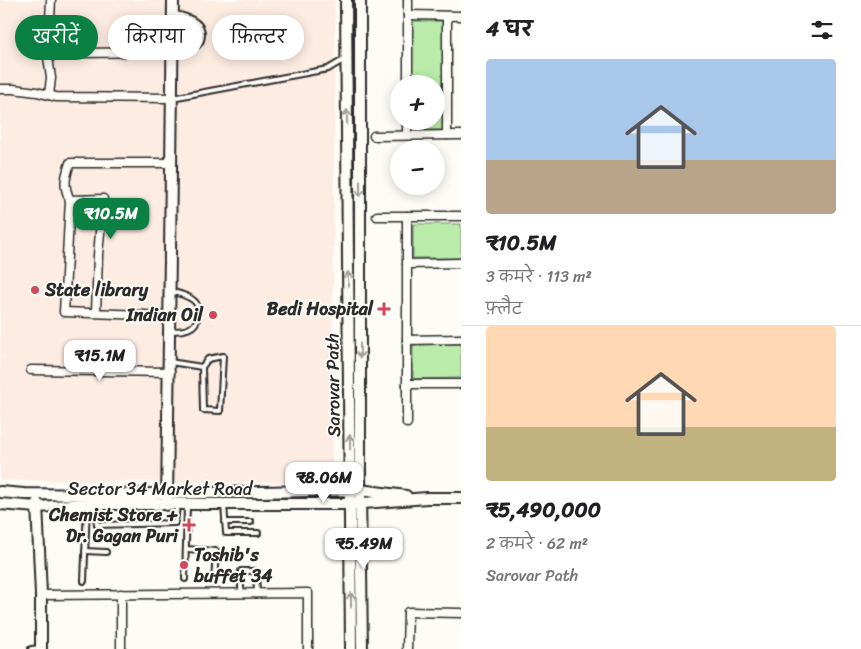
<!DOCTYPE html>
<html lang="hi">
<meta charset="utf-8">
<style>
:root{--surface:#fff;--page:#f2f2f2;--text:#202124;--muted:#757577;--line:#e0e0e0;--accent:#0b8043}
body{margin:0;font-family:Sriracha,"Playpen Sans Deva",sans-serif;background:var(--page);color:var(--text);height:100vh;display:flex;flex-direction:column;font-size:19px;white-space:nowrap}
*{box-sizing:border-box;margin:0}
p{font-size:16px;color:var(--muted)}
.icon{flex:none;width:28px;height:28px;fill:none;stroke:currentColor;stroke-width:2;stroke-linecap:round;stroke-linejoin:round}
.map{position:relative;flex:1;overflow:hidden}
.drawer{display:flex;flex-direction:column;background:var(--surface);width:400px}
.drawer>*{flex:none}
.hud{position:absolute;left:15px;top:15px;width:370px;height:45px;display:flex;gap:10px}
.buttons{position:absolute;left:390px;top:75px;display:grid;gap:10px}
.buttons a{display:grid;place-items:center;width:55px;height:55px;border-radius:50%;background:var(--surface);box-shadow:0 2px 12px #0003;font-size:25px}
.price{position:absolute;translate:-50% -42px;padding:0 11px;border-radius:10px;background:#fff;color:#222;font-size:16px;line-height:32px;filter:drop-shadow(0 1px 2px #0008)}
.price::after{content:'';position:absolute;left:50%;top:30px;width:15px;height:11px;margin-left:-8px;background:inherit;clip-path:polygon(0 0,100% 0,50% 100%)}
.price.current{background:var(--accent);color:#fff}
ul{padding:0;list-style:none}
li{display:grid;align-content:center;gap:10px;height:265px;padding:0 25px}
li+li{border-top:1px solid var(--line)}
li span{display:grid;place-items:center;height:155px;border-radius:5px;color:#555}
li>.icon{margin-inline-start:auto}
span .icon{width:90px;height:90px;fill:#fffc;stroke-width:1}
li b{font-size:21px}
h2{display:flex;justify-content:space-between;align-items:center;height:60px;padding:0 25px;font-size:21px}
.pill{padding:0 18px;border-radius:22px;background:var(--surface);box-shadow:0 2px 12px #0003;font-size:18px;line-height:45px}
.pill.current{background:var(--accent);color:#fff}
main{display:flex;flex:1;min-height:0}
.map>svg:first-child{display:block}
.built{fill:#fdece2}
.green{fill:#bbebaa;stroke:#738b6a}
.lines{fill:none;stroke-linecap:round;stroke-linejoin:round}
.lane-casing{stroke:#2b2b2b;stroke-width:8}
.street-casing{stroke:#2b2b2b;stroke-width:11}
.secondary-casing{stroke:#2b2b2b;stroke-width:14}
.lane{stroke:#fdfcf7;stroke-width:4}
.street{stroke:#fdfcf7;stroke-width:8}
.secondary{stroke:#fdfcf7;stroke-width:10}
.oneway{stroke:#9e9e9b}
.poi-dot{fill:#d1495b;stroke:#fdfcf7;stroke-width:2}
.labels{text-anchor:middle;stroke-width:4;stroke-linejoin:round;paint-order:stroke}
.poi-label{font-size:18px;font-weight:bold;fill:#2b2b2b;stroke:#fdfcf7;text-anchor:end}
.street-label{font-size:18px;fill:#2b2b2b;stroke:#fdfcf7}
</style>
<main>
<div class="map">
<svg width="461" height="649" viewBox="0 0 461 649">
<rect width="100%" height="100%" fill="#fdfcf7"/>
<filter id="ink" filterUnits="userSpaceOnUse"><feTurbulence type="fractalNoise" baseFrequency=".02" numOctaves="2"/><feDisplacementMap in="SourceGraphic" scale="10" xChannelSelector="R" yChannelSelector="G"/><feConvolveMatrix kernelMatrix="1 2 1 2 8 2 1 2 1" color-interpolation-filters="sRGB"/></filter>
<g filter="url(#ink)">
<path class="built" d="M 0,0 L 335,0 L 332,462 L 319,483 L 0,480 Z"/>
<g class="green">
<path d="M 411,21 L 443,21 L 443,130 L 411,130 L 411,121 L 436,121 L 436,84 L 411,84 Z"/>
<rect x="413" y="224" width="48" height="34"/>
<path d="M 461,344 L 461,378 L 413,379 L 413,345 Z"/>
</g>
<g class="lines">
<g class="lane-casing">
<g id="lane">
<path d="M 174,48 C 181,48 192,49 198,45 C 201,42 202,37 202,34 C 202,21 185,16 175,14"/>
<path d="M 172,98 L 328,69 L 345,59"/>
<path d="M 170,331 C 183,331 197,330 198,315 C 198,311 198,306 196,303 C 191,296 179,294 171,291"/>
<path d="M 170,362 L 202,367 L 203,410 L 220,411 L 223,356 L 208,359 L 202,367"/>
<path d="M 224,504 L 226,533 L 258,533"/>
<path d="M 95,505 L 97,525 L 175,523 L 177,505"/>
<path d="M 225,522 L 251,522"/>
<path d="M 186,549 L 216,551 L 214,582"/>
<path d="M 85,551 L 106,552"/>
<path d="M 185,579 L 187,506"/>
<path d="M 84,581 L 87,505"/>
<path d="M 241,593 L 241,571 L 256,571 L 257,593"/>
<path d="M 31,649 L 41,648"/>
</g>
</g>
<g class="street-casing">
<g id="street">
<path d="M 408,15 L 461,16"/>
<path d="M 447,16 L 447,135"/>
<path d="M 77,53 L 173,52"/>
<path d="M 408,84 L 408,0"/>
<path d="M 0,89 L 13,89 L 37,92 L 56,97 L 172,98"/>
<path d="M 49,95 L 51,78 L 48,57 L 51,0"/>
<path d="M 407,135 L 407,121"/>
<path d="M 374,136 L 461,135"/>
<path d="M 70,200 C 63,186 65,178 70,163 L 172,163"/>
<path d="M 377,216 L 461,216"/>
<path d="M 407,264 L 461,263"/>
<path d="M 96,313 L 98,255 L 103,199 L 70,200 L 64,312 L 170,316"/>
<path d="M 407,340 L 461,339"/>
<path d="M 31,370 L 170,372"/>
<path d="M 407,384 L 461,384"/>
<path d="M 407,423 L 407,216"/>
<path d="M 121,594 L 121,649"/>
<path d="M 41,595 L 308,593 L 308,649"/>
<path d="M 407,649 L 408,612 L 461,613"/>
</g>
</g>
<g class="secondary-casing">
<g id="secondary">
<path d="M 346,0 L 351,649"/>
<path d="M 360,0 L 360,490 L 362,649"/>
<path d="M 0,492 L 24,494 L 100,495 L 360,490 L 406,496"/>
<path d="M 37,503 L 41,595 L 41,649"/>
<path d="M 0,504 L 37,507 L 87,504 L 351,504 L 427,498 L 461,498"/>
<path d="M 167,505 L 173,0"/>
</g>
</g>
<use href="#lane" class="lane"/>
<use href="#street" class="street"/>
<use href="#secondary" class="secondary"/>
</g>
<defs><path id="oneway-shaft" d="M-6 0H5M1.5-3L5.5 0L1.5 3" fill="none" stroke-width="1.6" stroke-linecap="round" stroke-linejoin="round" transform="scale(1.25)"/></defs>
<g class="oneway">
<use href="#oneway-shaft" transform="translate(347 117) rotate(-91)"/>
<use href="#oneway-shaft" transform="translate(360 189) rotate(90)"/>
<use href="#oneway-shaft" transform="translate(348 279) rotate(-91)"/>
<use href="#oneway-shaft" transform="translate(360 351) rotate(90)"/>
<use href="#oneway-shaft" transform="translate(350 442) rotate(-91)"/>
<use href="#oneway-shaft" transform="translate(351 600) rotate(-90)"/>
</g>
</g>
<g class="poi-dot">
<circle cx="35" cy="290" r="5"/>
<path d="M381.5 301.5h5v5h5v5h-5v5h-5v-5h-5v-5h5z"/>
<circle cx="213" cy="315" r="5"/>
<path d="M186.5 517.5h5v5h5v5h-5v5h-5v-5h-5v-5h5z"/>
<circle cx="184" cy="565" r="5"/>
</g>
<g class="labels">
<g class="poi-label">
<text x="45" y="296" text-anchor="start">State library</text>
<text x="373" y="315">Bedi Hospital</text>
<text x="203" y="321">Indian Oil</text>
<text x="178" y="521">Chemist Store +<tspan x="178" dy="21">Dr. Gagan Puri</tspan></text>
<text x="194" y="561" text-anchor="start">Toshib's<tspan x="194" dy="21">buffet 34</tspan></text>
</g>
<g class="street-label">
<text transform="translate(333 385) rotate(-91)" y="6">Sarovar Path</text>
<text x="160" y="495">Sector 34 Market Road</text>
</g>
</g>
</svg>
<div class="buttons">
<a>+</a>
<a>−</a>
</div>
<b class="price current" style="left:111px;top:240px">₹10.5M</b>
<b class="price" style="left:100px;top:382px">₹15.1M</b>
<b class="price" style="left:324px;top:504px">₹8.06M</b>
<b class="price" style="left:364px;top:570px">₹5.49M</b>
<div class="hud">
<a class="pill current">खरीदें</a>
<a class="pill">किराया</a>
<a class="pill">फ़िल्टर</a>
</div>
</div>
<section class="drawer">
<h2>4 घर<svg class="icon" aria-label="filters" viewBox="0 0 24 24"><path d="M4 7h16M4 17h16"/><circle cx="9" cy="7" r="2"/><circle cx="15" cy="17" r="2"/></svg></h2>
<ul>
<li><span style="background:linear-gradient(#a9c7e8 65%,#b9a48a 0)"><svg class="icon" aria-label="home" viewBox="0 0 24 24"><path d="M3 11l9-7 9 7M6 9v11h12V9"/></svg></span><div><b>₹10.5M</b><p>3 कमरे · 113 m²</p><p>फ़्लैट</p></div></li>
<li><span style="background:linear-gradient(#ffd9b3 65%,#c2b280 0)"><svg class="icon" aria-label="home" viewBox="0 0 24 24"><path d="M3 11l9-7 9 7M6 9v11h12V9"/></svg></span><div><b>₹5,490,000</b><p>2 कमरे · 62 m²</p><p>Sarovar Path</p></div></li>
</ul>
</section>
</main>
